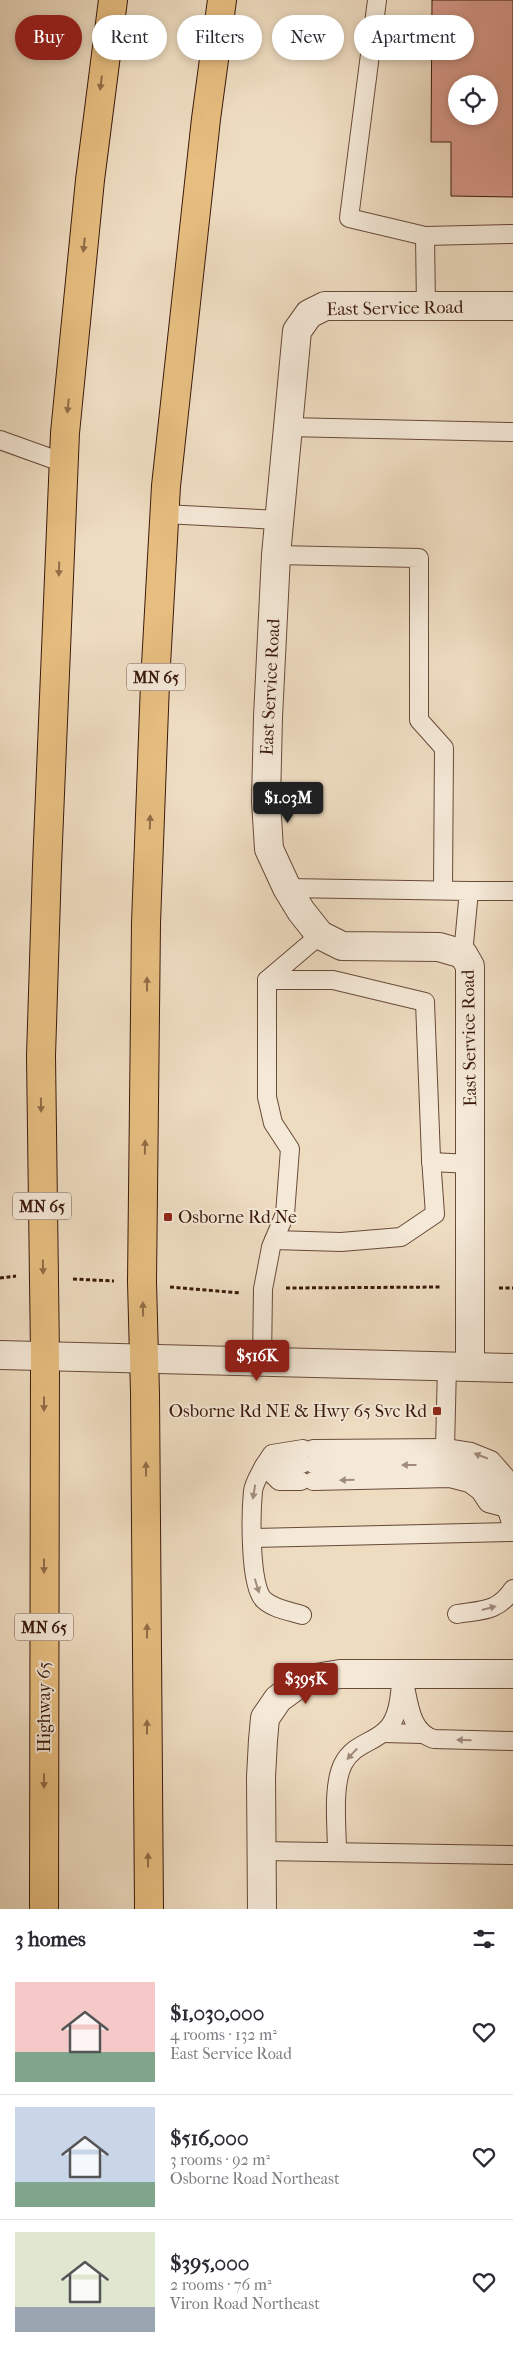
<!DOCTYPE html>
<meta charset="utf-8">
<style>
:root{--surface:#fff;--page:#f2f2f3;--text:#2b2b33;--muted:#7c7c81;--line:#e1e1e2;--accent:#8f2418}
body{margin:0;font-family:"IM FELL French Canon",serif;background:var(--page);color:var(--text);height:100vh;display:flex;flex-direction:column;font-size:19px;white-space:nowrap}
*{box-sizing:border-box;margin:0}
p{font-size:16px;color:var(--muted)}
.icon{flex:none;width:28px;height:28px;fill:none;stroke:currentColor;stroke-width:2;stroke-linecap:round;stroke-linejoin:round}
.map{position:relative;height:1909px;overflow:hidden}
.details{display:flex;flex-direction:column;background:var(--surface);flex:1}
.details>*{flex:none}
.banner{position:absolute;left:15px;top:15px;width:484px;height:45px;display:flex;gap:10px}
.controls{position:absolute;left:448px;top:75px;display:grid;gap:10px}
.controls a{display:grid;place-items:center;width:50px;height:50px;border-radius:50%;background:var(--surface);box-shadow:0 2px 8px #0003;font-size:25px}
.price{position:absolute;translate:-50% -42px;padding:0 11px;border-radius:5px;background:var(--accent);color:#fff;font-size:16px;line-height:32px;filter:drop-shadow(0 1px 2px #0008)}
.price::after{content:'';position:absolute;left:50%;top:30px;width:15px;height:11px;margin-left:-8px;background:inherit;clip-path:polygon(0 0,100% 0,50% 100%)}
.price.on{background:#222;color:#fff}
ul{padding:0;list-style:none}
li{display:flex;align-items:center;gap:15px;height:125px;padding:0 15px}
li+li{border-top:1px solid var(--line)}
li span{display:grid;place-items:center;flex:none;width:140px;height:100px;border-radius:0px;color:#555}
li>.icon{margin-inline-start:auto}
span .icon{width:60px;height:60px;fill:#fffc;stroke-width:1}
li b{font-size:21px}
h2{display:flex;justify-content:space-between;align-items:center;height:60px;padding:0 15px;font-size:21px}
.chip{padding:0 18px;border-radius:22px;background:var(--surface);box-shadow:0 2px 8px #0003;font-size:18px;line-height:45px}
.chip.on{background:var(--accent);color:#fff}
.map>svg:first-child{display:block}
.building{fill:#d8998a;stroke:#3b1a0c;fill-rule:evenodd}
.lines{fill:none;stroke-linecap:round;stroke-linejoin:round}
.service-casing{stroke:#684a39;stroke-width:20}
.minor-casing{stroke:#684a39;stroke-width:30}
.tertiary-casing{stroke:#684a39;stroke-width:30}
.trunk-casing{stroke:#3b1a0c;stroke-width:30}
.path{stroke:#3b1a0c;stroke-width:3;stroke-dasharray:4 2.5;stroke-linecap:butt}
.service{stroke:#f4e8d7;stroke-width:18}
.minor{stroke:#f4e8d7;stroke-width:28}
.tertiary{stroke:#f4e8d7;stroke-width:28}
.trunk{stroke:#e7be80;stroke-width:28}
.oneway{fill:#916c46}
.oneway2{fill:#a18b7c}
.poi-dot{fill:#8f2418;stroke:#f4e8d7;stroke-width:2}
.labels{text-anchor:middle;stroke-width:4;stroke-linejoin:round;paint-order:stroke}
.shield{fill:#f4e8d7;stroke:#725849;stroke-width:1}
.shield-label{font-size:16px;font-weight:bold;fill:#3b1a0c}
.street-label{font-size:18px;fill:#3b1a0c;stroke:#f4e8d7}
.poi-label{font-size:18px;fill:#3b1a0c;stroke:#f4e8d7;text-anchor:start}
</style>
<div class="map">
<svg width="513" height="1909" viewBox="0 0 513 1909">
<rect width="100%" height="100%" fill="#eedcc1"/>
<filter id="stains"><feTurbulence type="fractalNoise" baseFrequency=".004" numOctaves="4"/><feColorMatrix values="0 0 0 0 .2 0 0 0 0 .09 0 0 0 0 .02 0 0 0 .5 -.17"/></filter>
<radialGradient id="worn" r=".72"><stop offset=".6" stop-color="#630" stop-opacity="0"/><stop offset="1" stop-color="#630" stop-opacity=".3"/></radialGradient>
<path class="building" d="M 432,0 L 513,0 L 513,197 L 451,196 L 451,142 L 431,142 ZM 456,84 L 489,84 L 489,116 L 456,116 Z"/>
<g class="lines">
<g class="service-casing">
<g id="service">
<path d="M 377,0 L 349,218 L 425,236 L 513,234"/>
<path d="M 425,236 L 426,306"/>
<path d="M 287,427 L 513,432"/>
<path d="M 0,440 L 64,463"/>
<path d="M 164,514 L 280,520"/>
<path d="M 276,555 L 419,558 L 419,720 L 444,748 L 443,890"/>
<path d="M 287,888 L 469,891 L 463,954"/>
<path d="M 469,891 L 513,891"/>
<path d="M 267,980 L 333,980 L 425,1002 L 431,1158 L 435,1214 L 401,1237 L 341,1242 L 274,1240"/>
<path d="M 431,1162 L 471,1164"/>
<path d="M 262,1361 L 263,1289 L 271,1247 L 285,1214 L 290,1149 L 273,1123 L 267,1097 L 267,980 L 320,935"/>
<path d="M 445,1448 L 447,1366"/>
<path d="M 313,1449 L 445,1448 L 471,1452 L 491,1460 L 505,1476 L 512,1490 L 507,1508"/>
<path d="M 302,1464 L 264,1466 C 260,1474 254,1483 253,1491 C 251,1511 249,1587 264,1600 C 274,1609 289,1611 302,1615"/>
<path d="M 313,1464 L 466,1465 C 471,1467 477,1469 481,1471 C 500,1483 508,1511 513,1531"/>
<path d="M 301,1481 L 279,1481 L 264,1466 L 272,1454 L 303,1449"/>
<path d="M 313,1481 L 450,1478 L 469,1483 L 480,1491 L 488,1503 L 507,1508"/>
<path d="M 252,1538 L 513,1532"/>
<path d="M 457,1614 C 482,1610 498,1612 513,1589"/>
<path d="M 404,1682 C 409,1703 410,1732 434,1739 L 513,1741"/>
<path d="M 383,1733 L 423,1734"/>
<path d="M 262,1851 L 513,1855"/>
<path d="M 337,1852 C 337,1827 332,1786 343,1764 C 354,1743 374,1743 387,1729 C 400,1716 400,1691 402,1674"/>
</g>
</g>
<g class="minor-casing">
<g id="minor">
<path d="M 470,1367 L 470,966 L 463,954 L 439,947 L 342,946 L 320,935 L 301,911 L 287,888 L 269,849 L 266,801 L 268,717 L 276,555 L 297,331 L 309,314 L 325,306 L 513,306"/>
<path d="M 262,1909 L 261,1777 L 263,1740 L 265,1718 L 278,1699 L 304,1680 L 340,1674 L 513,1674"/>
</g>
</g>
<g class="tertiary-casing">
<path id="tertiary" d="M 0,1355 L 513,1368"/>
</g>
<g class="trunk-casing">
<g id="trunk">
<path d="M 44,1909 L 45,1355 L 41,1056 L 47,866 L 65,433 L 90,180 L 113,0"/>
<path d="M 149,1909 L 145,1393 L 142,1282 L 146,923 L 155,683 L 166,486 L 206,119 L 222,0"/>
</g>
</g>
<g class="path">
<path d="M 0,1278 L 16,1276"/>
<path d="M 73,1279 L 114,1281"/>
<path d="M 170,1287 L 241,1293"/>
<path d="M 286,1288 L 442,1287"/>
<path d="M 499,1288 L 513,1288"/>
</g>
<use href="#service" class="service"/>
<use href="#minor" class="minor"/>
<use href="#tertiary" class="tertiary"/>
<use href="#trunk" class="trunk"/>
</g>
<defs><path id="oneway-solid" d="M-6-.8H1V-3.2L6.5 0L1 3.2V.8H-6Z" transform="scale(1.25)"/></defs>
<g class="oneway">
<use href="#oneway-solid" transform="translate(101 83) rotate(97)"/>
<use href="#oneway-solid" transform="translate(84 245) rotate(96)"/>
<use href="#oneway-solid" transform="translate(68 406) rotate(96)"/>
<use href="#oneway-solid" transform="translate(59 569) rotate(92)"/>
<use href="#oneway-solid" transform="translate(150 822) rotate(-88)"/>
<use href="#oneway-solid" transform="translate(147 984) rotate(-90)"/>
<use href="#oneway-solid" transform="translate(41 1105) rotate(89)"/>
<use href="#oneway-solid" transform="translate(145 1147) rotate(-89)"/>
<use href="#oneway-solid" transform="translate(43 1267) rotate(89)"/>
<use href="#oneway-solid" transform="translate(143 1309) rotate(-91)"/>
<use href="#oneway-solid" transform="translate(44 1404) rotate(90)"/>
<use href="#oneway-solid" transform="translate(146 1469) rotate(-90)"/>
<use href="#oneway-solid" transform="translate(44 1566) rotate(90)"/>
<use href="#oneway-solid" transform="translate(147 1631) rotate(-90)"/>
<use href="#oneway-solid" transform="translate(147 1727) rotate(-90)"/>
<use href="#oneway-solid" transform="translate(44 1781) rotate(90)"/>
<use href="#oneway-solid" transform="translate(148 1860) rotate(-90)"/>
</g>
<g class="oneway2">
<use href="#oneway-solid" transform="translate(481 1456) rotate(-159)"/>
<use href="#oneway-solid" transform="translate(409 1465) rotate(-180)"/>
<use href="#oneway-solid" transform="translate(347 1480) rotate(179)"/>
<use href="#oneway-solid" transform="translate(254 1492) rotate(99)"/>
<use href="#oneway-solid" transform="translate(257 1586) rotate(73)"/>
<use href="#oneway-solid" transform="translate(489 1608) rotate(-15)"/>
<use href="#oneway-solid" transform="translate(464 1740) rotate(-178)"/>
<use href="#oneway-solid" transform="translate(352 1754) rotate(133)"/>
</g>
<g class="poi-dot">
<rect x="163" y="1212" width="10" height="10" rx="2.5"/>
<rect x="432" y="1406" width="10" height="10" rx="2.5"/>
</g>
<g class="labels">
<g class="shield">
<rect x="127" y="663.5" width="58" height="27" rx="4"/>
<rect x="13" y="1192.5" width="58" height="27" rx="4"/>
<rect x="15" y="1613.5" width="58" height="27" rx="4"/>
</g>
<g class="shield-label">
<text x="156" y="683">MN 65</text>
<text x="42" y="1212">MN 65</text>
<text x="44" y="1633">MN 65</text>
</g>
<g class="street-label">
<text transform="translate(395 308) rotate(-1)" y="6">East Service Road</text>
<text transform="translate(270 687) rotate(-87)" y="6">East Service Road</text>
<text transform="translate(469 1038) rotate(-91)" y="6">East Service Road</text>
<text transform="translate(44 1707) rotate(-90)" y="6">Highway 65</text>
</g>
<g class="poi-label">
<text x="178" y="1223">Osborne Rd Ne</text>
<text x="427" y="1417" text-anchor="end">Osborne Rd NE &amp; Hwy 65 Svc Rd</text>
</g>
</g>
<rect width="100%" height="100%" filter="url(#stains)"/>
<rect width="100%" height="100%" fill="url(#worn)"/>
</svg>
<div class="controls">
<a><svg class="icon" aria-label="locate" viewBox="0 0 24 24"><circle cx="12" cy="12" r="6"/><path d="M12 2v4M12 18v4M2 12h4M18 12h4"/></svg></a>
</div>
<b class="price on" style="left:288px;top:824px">$1.03M</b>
<b class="price" style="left:257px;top:1382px">$516K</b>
<b class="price" style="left:306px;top:1705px">$395K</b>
<div class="banner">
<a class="chip on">Buy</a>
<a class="chip">Rent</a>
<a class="chip">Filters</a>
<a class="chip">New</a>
<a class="chip">Apartment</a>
</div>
</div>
<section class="details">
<h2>3 homes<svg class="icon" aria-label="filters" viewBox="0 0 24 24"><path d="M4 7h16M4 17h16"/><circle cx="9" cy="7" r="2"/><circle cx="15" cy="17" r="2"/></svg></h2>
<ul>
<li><span style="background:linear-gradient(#f6c9c9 70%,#7fa58c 0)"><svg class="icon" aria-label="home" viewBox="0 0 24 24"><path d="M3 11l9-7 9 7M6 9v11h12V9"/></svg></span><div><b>$1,030,000</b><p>4 rooms · 132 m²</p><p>East Service Road</p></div><svg class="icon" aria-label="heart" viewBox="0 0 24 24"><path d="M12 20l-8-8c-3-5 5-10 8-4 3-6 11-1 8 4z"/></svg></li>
<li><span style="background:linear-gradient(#c9d6e8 75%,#7fa58c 0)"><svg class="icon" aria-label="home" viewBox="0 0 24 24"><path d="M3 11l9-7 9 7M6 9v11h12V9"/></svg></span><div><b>$516,000</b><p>3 rooms · 92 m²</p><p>Osborne Road Northeast</p></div><svg class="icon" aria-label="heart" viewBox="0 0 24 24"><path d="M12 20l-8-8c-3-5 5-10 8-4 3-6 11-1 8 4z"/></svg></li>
<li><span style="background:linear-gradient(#dfe7d0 75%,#9aa5b1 0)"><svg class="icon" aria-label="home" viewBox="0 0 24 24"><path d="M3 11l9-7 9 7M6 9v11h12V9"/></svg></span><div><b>$395,000</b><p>2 rooms · 76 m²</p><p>Viron Road Northeast</p></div><svg class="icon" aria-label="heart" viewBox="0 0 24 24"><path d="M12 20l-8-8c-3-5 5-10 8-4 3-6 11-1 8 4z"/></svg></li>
</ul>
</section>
